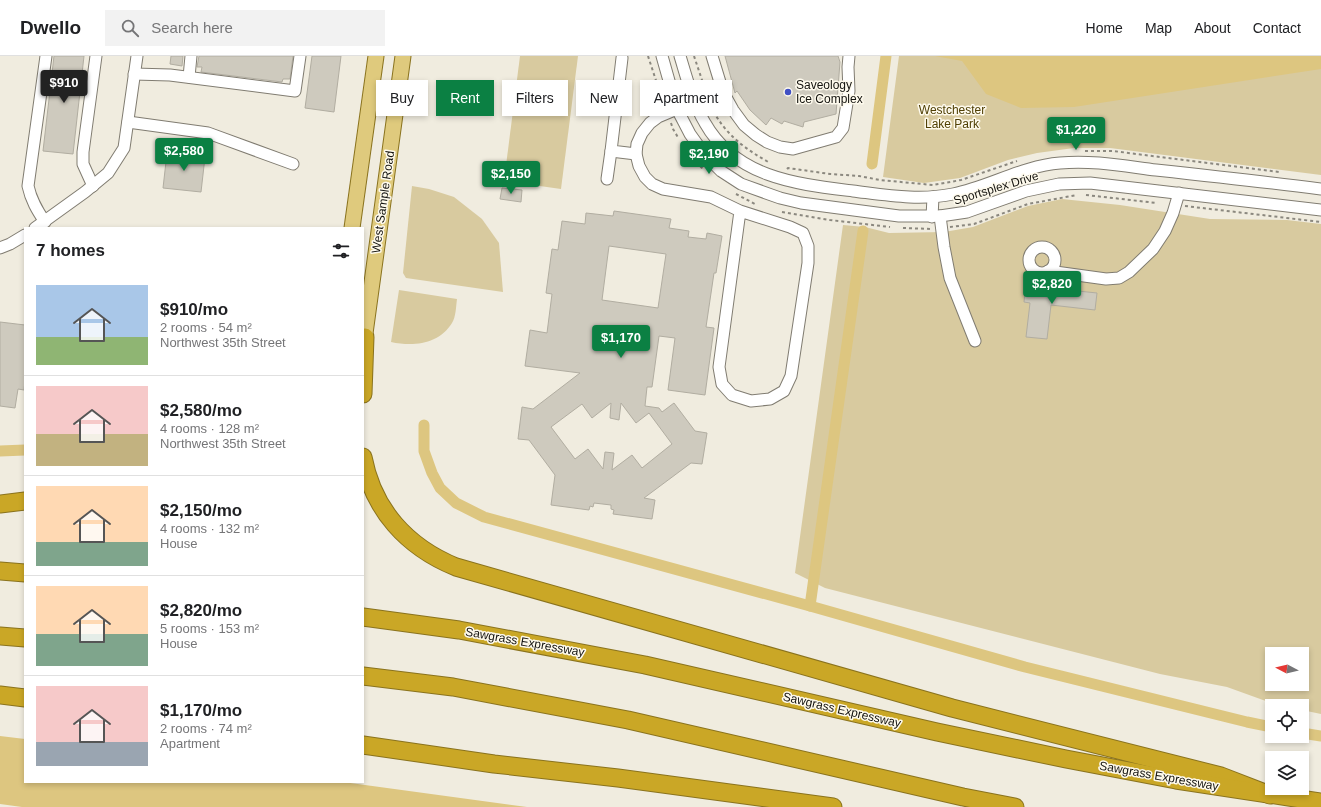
<!DOCTYPE html>
<meta charset="utf-8">
<style>
:root{--surface:#fff;--page:#f2f2f2;--text:#202124;--muted:#757577;--line:#e0e0e0;--accent:#0b8043}
body{margin:0;font-family:Helvetica,sans-serif;background:var(--page);color:var(--text);height:100vh;display:flex;flex-direction:column;font-size:15px;white-space:nowrap}
*{box-sizing:border-box;margin:0}
p{font-size:13px;color:var(--muted)}
.icon{flex:none;width:22px;height:22px;fill:none;stroke:currentColor;stroke-width:2;stroke-linecap:round;stroke-linejoin:round}
.map{position:relative;flex:1;overflow:hidden}
.sheet{position:absolute;left:24px;top:171px;width:340px;height:556px;display:flex;flex-direction:column;background:var(--surface);border-radius:0px;box-shadow:0 2px 6px #0003}
.sheet>*{flex:none}
.top-card{position:absolute;left:376px;top:24px;width:380px;height:36px;display:flex;gap:8px}
.needle{width:26px;rotate:277deg}
.controls{position:absolute;left:1265px;top:591px;display:grid;gap:8px}
.controls a{display:grid;place-items:center;width:44px;height:44px;border-radius:0px;background:var(--surface);box-shadow:0 2px 6px #0003;font-size:20px}
.price{position:absolute;translate:-50% -34px;padding:0 9px;border-radius:4px;background:var(--accent);color:#fff;font-size:13px;line-height:26px;filter:drop-shadow(0 1px 2px #0008)}
.price::after{content:'';position:absolute;left:50%;top:24px;width:12px;height:9px;margin-left:-6px;background:inherit;clip-path:polygon(0 0,100% 0,50% 100%)}
.price.active{background:#222;color:#fff}
ul{padding:0;list-style:none}
li{display:flex;align-items:center;gap:12px;height:100px;padding:0 12px}
li+li{border-top:1px solid var(--line)}
li span{display:grid;place-items:center;flex:none;width:112px;height:80px;border-radius:0px;color:#555}
li>.icon{margin-inline-start:auto}
span .icon{width:48px;height:48px;fill:#fffc;stroke-width:1}
li b{font-size:17px}
h2{display:flex;justify-content:space-between;align-items:center;height:48px;padding:0 12px;font-size:17px}
.pill{padding:0 14px;border-radius:0px;background:var(--surface);box-shadow:0 2px 6px #0003;font-size:14px;line-height:36px}
.pill.active{background:var(--accent);color:#fff}
header{display:flex;align-items:center;gap:24px;box-sizing:border-box;height:56px;padding:0 20px;background:var(--surface);border-bottom:1px solid var(--line)}
header strong{font-size:19px}
nav{display:flex;gap:22px;margin-inline-start:auto;font-size:14px}
.search{width:280px;height:36px;background:var(--page);display:flex;align-items:center;gap:10px;box-sizing:border-box;padding:0 14px;border-radius:0px;color:var(--muted);font-size:15px}
.map>svg:first-child{display:block}
.green{fill:#d8ca9f;fill-rule:evenodd}
.water{fill:#ddc680}
.lines{fill:none;stroke-linecap:round;stroke-linejoin:round}
.canal{stroke:#ddc680;stroke-width:11}
.building{fill:#cecabe;stroke:#b1ada1;fill-rule:evenodd}
.minor-casing{stroke:#807c71;stroke-width:13}
.major-casing{stroke:#8a731e;stroke-width:17}
.highway-casing{stroke:#8a731e;stroke-width:19}
.path{stroke:#8b887f;stroke-width:2;stroke-dasharray:3 3;stroke-linecap:butt}
.minor{stroke:#fff;stroke-width:11}
.major{stroke:#dfca7d;stroke-width:15}
.highway{stroke:#caa726;stroke-width:17}
.poi-dot{fill:#4150c4;stroke:#fefaed;stroke-width:1.5}
.labels{text-anchor:middle;stroke-width:3;stroke-linejoin:round;paint-order:stroke}
.poi-label{font-size:12px;fill:#13120e;stroke:#fefaed;text-anchor:start}
.park-label{font-size:12px;fill:#504005;stroke:#fefaed}
.street-label{font-size:12px;fill:#13120e;stroke:#fefaed}
</style>
<header>
<strong>Dwello</strong>
<div class="search"><svg class="icon" aria-label="search" viewBox="0 0 24 24"><circle cx="10" cy="10" r="6"/><path d="M15 15l6 6"/></svg>Search here</div>
<nav><a>Home</a><a>Map</a><a>About</a><a>Contact</a></nav>
</header>
<div class="map">
<svg width="1321" height="751" viewBox="0 0 1321 751">
<rect width="100%" height="100%" fill="#f0ecdf"/>
<g class="green">
<path d="M 520,0 L 578,0 L 561,133 L 504,125 Z"/>
<path d="M 899,0 L 1321,0 L 1321,119 L 1110,92 L 1074,92 L 1037,97 L 1008,104 L 960,122 L 924,127 L 883,121 Z"/>
<path d="M 412,130 L 429,133 L 454,141 L 482,163 L 499,187 L 503,236 L 406,222 L 403,217 Z"/>
<path d="M 1062,143 L 1120,149 L 1210,163 L 1287,164 L 1321,168 L 1321,658 L 1302,654 L 1302,650 L 1282,650 L 1274,648 L 1227,631 L 1160,618 L 825,532 L 795,517 L 843,169 L 865,171 L 889,177 L 944,176 L 973,171 L 1028,150 ZM 1272,598 L 1302,598 L 1302,628 L 1272,628 Z"/>
<path d="M 399,234 L 457,243 C 456,250 456,261 452,267 C 439,288 414,291 391,286 Z"/>
</g>
<g class="water">
<path d="M 935,0 L 1321,0 L 1321,13 L 1074,51 L 1021,52 L 986,38 L 962,5 Z"/>
<path d="M 0,680 L 25,683 L 25,726 L 343,726 L 527,751 L 22,751 L 0,748 Z"/>
</g>
<g class="lines">
<g class="canal">
<path d="M 872,108 L 886,0"/>
<path d="M 424,369 L 424,395 L 432,417 L 440,432 L 456,447 L 484,461 L 810,550 L 1025,611 L 1247,666 L 1272,671"/>
<path d="M 0,395 L 25,394"/>
<path d="M 810,550 L 863,175"/>
<path d="M 1302,677 L 1321,680"/>
</g>
</g>
<g class="building">
<path d="M 54,0 L 84,0 L 73,98 L 43,95 Z"/>
<path d="M 171,0 L 183,0 L 182,10 L 170,8 Z"/>
<path d="M 199,0 L 293,0 L 290,23 L 283,23 L 282,26 L 201,16 L 202,11 L 197,11 Z"/>
<path d="M 312,0 L 341,0 L 334,56 L 305,52 Z"/>
<path d="M 725,0 L 838,0 L 840,6 L 836,58 L 804,66 L 803,71 L 784,65 L 782,68 L 771,62 L 766,69 L 750,54 L 737,35 L 735,37 Z"/>
<path d="M 167,97 L 205,101 L 201,136 L 163,132 Z"/>
<path d="M 502,132 L 522,134 L 521,146 L 500,143 Z"/>
<path d="M 614,155 L 671,163 L 669,172 L 689,175 L 688,181 L 706,183 L 707,177 L 722,180 L 716,217 L 714,217 L 706,271 L 714,272 L 705,339 L 668,334 L 675,282 L 659,280 L 652,331 L 647,331 L 645,350 L 659,352 L 662,356 L 674,347 L 695,375 L 707,377 L 702,408 L 691,407 L 644,442 L 655,444 L 652,463 L 613,458 L 614,454 L 611,453 L 611,449 L 594,447 L 593,451 L 590,450 L 589,454 L 551,449 L 555,419 L 529,384 L 518,383 L 522,351 L 533,353 L 580,317 L 525,310 L 530,274 L 547,277 L 552,238 L 546,237 L 552,193 L 558,194 L 562,165 L 585,168 L 586,157 L 613,160 ZM 609,190 L 666,198 L 658,252 L 602,244 ZM 611,347 L 610,362 L 619,364 L 621,347 L 636,367 L 649,357 L 672,388 L 642,412 L 632,399 L 612,414 L 614,397 L 605,396 L 603,413 L 588,393 L 575,403 L 551,371 L 582,348 L 592,362 Z"/>
<path d="M 1026,226 L 1059,231 L 1059,233 L 1097,237 L 1095,254 L 1051,249 L 1047,283 L 1026,281 L 1030,247 L 1024,246 Z"/>
<path d="M 0,266 L 25,269 L 25,325 L 24,334 L 18,333 L 15,352 L 0,350 Z"/>
</g>
<g class="lines">
<g class="minor-casing">
<g id="minor">
<path d="M 662,0 L 677,53 L 690,78 L 705,99 L 721,115 L 741,128 L 780,142 L 801,147 L 899,160 L 940,160 L 967,156 L 1026,135 L 1059,128 L 1090,127 L 1321,154"/>
<path d="M 680,0 C 687,23 693,47 705,67 C 736,122 797,128 853,135 C 886,139 919,145 953,138 C 989,131 1022,110 1060,107 C 1092,104 1124,110 1156,114 C 1211,120 1266,126 1321,133"/>
<path d="M 712,0 L 723,36 L 733,54 L 744,69 L 756,79 L 767,86 L 780,91 L 793,93 L 836,81 L 843,72 L 849,35 L 848,11 L 849,0"/>
<path d="M 622,2 L 611,95 L 636,98"/>
<path d="M 134,18 L 170,19 L 295,35 L 300,0"/>
<path d="M 189,21 L 191,0"/>
<path d="M 723,36 L 677,53 L 658,61 L 650,67 L 642,77 L 637,88 L 636,98 L 639,110 L 645,121 L 652,128 L 663,133 L 711,141 L 740,155 L 790,171 L 803,177 L 808,190 L 808,207 L 791,320 L 784,335 L 770,343 L 751,345 L 732,339 L 722,328 L 719,311 L 740,155"/>
<path d="M 128,66 L 208,77 L 293,108"/>
<path d="M 607,123 L 611,95"/>
<path d="M 93,130 L 83,108 L 83,96 L 96,0"/>
<path d="M 940,160 L 944,191 L 950,222 L 975,285"/>
<path d="M 932,161 L 933,141"/>
<path d="M 45,166 C 37,154 31,144 28,130 L 46,0"/>
<path d="M 35,172 L 85,136 L 108,117 L 124,92 L 137,0"/>
<circle cx="1042" cy="204" r="13"/>
<path d="M 0,192 L 10,188 L 25,179"/>
<path d="M 1048,215 L 1106,223 L 1119,222 L 1129,216 L 1153,193 L 1165,175 L 1173,157 L 1179,137"/>
</g>
</g>
<g class="major-casing">
<g id="major">
<path d="M 352,172 L 376,0"/>
<path d="M 363,292 L 403,0"/>
</g>
</g>
<g class="highway-casing">
<g id="highway">
<path d="M 363,338 L 365,281"/>
<path d="M 363,401 C 373,454 407,491 456,511 L 952,652 L 1221,720 L 1270,739"/>
<path d="M 0,448 L 25,445"/>
<path d="M 0,515 L 25,517"/>
<path d="M 363,561 L 459,574 L 645,609 L 937,676 L 1066,703 L 1176,724 L 1321,746"/>
<path d="M 0,580 L 25,582"/>
<path d="M 363,620 L 453,631 L 628,664 L 963,741 L 1015,751"/>
<path d="M 0,639 L 25,642"/>
<path d="M 363,689 L 494,708 L 618,722 L 833,751"/>
</g>
</g>
<g class="path">
<path d="M 648,0 L 663,46"/>
<path d="M 694,0 L 705,33"/>
<path d="M 711,50 C 723,77 745,93 770,107"/>
<path d="M 671,67 L 673,73 L 679,83"/>
<path d="M 1085,95 L 1113,95 L 1279,116"/>
<path d="M 696,106 L 704,114"/>
<path d="M 787,113 L 788,112 L 830,118 L 859,120 L 880,124 L 933,129 L 961,124 L 1017,105"/>
<path d="M 736,138 L 755,148"/>
<path d="M 1086,139 L 1157,147"/>
<path d="M 1185,150 L 1321,166"/>
<path d="M 782,156 L 830,164 L 890,171"/>
<path d="M 950,171 L 974,168 L 1028,148 L 1077,139"/>
<path d="M 903,172 L 932,173"/>
</g>
<use href="#minor" class="minor"/>
<use href="#major" class="major"/>
<use href="#highway" class="highway"/>
</g>
<circle class="poi-dot" cx="788" cy="36" r="4"/>
<g class="labels">
<g class="poi-label">
<text x="796" y="33">Saveology<tspan x="796" dy="14">Ice Complex</tspan></text>
</g>
<g class="park-label">
<text x="952" y="58">Westchester<tspan x="952" dy="14">Lake Park</tspan></text>
</g>
<g class="street-label">
<text transform="translate(996 132) rotate(-17)" y="4">Sportsplex Drive</text>
<text transform="translate(383 146) rotate(-82)" y="4">West Sample Road</text>
<text transform="translate(525 586) rotate(10)" y="4">Sawgrass Expressway</text>
<text transform="translate(842 654) rotate(13)" y="4">Sawgrass Expressway</text>
<text transform="translate(1159 720) rotate(10)" y="4">Sawgrass Expressway</text>
</g>
</g>
</svg>
<div class="controls">
<a><svg class="needle" viewBox="-14 -14 28 28"><path d="M0-13l5 13h-10z" fill="#e53935"/><path d="M0 13l5-13h-10z" fill="#757577"/></svg></a>
<a><svg class="icon" aria-label="locate" viewBox="0 0 24 24"><circle cx="12" cy="12" r="6"/><path d="M12 2v4M12 18v4M2 12h4M18 12h4"/></svg></a>
<a><svg class="icon" aria-label="layers" viewBox="0 0 24 24"><path d="M12 4l9 5-9 5-9-5zM3 14l9 5 9-5"/></svg></a>
</div>
<b class="price active" style="left:64px;top:48px">$910</b>
<b class="price" style="left:1076px;top:95px">$1,220</b>
<b class="price" style="left:184px;top:116px">$2,580</b>
<b class="price" style="left:709px;top:119px">$2,190</b>
<b class="price" style="left:511px;top:139px">$2,150</b>
<b class="price" style="left:1052px;top:249px">$2,820</b>
<b class="price" style="left:621px;top:303px">$1,170</b>
<div class="top-card">
<a class="pill">Buy</a>
<a class="pill active">Rent</a>
<a class="pill">Filters</a>
<a class="pill">New</a>
<a class="pill">Apartment</a>
</div>
<section class="sheet">
<h2>7 homes<svg class="icon" aria-label="filters" viewBox="0 0 24 24"><path d="M4 7h16M4 17h16"/><circle cx="9" cy="7" r="2"/><circle cx="15" cy="17" r="2"/></svg></h2>
<ul>
<li><span style="background:linear-gradient(#a9c7e8 65%,#8fb573 0)"><svg class="icon" aria-label="home" viewBox="0 0 24 24"><path d="M3 11l9-7 9 7M6 9v11h12V9"/></svg></span><div><b>$910/mo</b><p>2 rooms · 54 m²</p><p>Northwest 35th Street</p></div></li>
<li><span style="background:linear-gradient(#f6c9c9 60%,#c2b280 0)"><svg class="icon" aria-label="home" viewBox="0 0 24 24"><path d="M3 11l9-7 9 7M6 9v11h12V9"/></svg></span><div><b>$2,580/mo</b><p>4 rooms · 128 m²</p><p>Northwest 35th Street</p></div></li>
<li><span style="background:linear-gradient(#ffd9b3 70%,#7fa58c 0)"><svg class="icon" aria-label="home" viewBox="0 0 24 24"><path d="M3 11l9-7 9 7M6 9v11h12V9"/></svg></span><div><b>$2,150/mo</b><p>4 rooms · 132 m²</p><p>House</p></div></li>
<li><span style="background:linear-gradient(#ffd9b3 60%,#7fa58c 0)"><svg class="icon" aria-label="home" viewBox="0 0 24 24"><path d="M3 11l9-7 9 7M6 9v11h12V9"/></svg></span><div><b>$2,820/mo</b><p>5 rooms · 153 m²</p><p>House</p></div></li>
<li><span style="background:linear-gradient(#f6c9c9 70%,#9aa5b1 0)"><svg class="icon" aria-label="home" viewBox="0 0 24 24"><path d="M3 11l9-7 9 7M6 9v11h12V9"/></svg></span><div><b>$1,170/mo</b><p>2 rooms · 74 m²</p><p>Apartment</p></div></li>
</ul>
</section>
</div>
